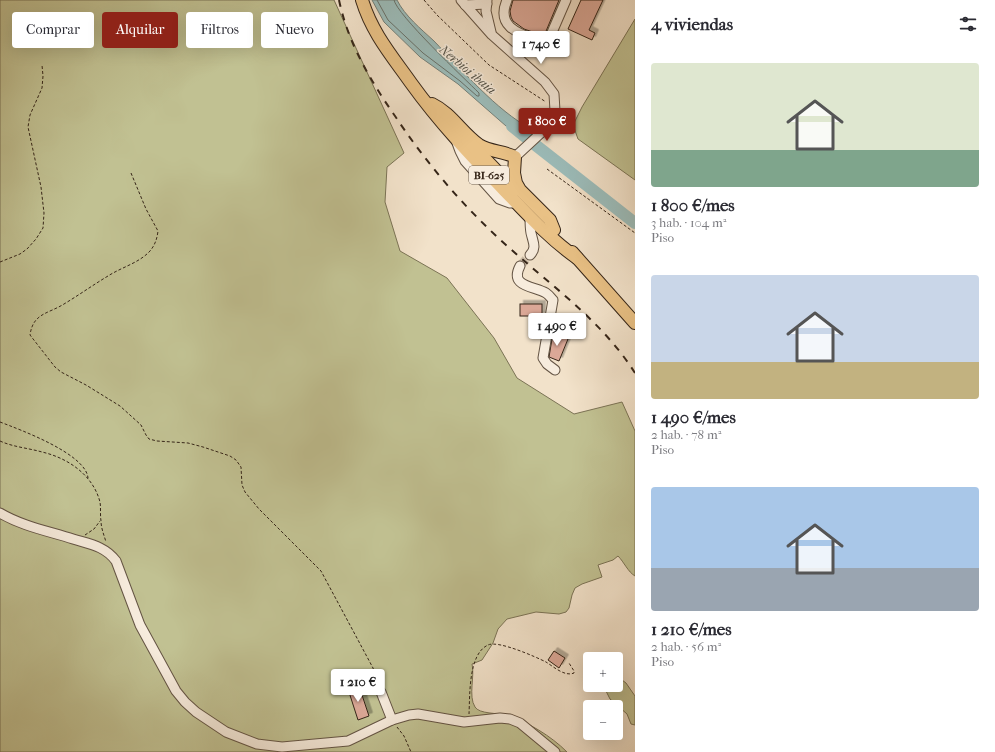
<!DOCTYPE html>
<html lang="es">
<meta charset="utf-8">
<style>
:root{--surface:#fff;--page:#f2f2f3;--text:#2b2b33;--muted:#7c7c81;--accent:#8f2418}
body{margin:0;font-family:"IM FELL French Canon",serif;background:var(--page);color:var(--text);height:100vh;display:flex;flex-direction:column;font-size:15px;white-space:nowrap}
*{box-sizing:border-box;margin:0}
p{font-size:13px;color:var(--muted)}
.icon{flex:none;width:22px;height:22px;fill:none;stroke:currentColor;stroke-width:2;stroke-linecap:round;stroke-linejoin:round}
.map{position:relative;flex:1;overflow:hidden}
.sheet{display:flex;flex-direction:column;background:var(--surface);width:360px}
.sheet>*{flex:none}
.banner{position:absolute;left:12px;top:12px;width:380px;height:36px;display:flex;gap:8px}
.buttons{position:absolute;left:583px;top:652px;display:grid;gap:8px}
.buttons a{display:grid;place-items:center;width:40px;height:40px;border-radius:4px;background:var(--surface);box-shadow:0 4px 16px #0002;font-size:20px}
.price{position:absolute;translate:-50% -34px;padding:0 9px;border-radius:4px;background:#fff;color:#222;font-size:13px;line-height:26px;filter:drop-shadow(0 1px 2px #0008)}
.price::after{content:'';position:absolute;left:50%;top:24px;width:12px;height:9px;margin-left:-6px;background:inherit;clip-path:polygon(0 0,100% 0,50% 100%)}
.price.selected{background:var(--accent);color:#fff}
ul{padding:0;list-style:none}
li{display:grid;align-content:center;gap:8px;height:212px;padding:0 16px}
li span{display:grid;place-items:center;height:124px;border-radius:4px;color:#555}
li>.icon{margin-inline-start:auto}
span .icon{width:72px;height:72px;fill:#fffc;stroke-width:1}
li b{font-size:17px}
h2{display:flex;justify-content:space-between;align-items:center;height:48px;padding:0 16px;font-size:17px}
.pill{padding:0 14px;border-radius:4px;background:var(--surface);box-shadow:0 4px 16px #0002;font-size:14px;line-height:36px}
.pill.selected{background:var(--accent);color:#fff}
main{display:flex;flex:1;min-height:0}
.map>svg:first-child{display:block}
.green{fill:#c1c192;stroke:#7b7355}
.water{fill:#9cbdbb;stroke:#73807a}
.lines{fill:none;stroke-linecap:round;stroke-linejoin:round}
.shore{stroke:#68716a;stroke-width:1}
.river{stroke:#9cbdbb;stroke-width:12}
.building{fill:#dba897;stroke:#352518;filter:url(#shadow)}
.minor-tunnel{stroke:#ccbca6;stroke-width:9;stroke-dasharray:9 4.5;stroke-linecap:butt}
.minor-casing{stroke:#645444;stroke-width:11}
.major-casing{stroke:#352518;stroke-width:14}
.path{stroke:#352518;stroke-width:1;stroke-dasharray:3 2;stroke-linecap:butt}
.minor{stroke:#f7ecdd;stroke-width:9}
.major{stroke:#e9c185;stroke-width:12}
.rail{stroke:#352518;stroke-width:2;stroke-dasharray:7 7;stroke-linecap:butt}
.labels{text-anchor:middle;stroke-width:3;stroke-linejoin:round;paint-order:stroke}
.shield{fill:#f7ecdd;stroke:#6f6153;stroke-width:1}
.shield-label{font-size:11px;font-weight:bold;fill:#352518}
.water-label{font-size:13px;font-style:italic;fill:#545349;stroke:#f7ecdd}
</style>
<main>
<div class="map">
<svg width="635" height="752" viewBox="0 0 635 752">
<defs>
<filter id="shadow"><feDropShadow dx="3.5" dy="-3.5" stdDeviation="0" flood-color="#0004"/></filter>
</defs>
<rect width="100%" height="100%" fill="#f2e2ca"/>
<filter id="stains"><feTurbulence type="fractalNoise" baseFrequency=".005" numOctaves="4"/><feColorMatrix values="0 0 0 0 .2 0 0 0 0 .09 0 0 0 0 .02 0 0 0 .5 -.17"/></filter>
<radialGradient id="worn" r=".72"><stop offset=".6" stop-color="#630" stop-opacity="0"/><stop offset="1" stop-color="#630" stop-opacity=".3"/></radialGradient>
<g class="green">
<path d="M 0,0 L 334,0 L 404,153 L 387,167 L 385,202 L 400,251 L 447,278 L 494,338 L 517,378 L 574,414 L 622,402 L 635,431 L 635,576 C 628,572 624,562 618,556 L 613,560 L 598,565 L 602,577 L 582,584 L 575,588 L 572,595 L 569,608 L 566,612 L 559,614 L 536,612 L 507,619 L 498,629 L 493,643 L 482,660 L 472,664 C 475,676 468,696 475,707 C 479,714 498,713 506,715 C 528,722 551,736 567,752 L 0,752 Z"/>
<path d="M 635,19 L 635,180 L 578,139 L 573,125 L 582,107 Z"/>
<path d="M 618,677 L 626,683 L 635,696 L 635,725 L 631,724 L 627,714 L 610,699 L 606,691 L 610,685 L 616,685 L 616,678 Z"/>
</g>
<path class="water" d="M 372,0 L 397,0 C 405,16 421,29 434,41 C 462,70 496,110 531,129 L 522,140 L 458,84 L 420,57 L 384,22 Z"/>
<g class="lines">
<path class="shore" d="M 377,0 L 388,20 L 423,53 L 460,81 L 477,96 L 479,96 L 479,93 C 465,79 396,14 394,0"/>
<path class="river" d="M 512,126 L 538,147 L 635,223"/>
</g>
<g class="building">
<path d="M 513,0 L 559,0 L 544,36 L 524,29 L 513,21 L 511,17 L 510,11 Z"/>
<path d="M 581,0 L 603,0 L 589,30 L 595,33 L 592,40 L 568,29 Z"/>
<rect x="520" y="304" width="22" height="12"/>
<path d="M 553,333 L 568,339 L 559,361 L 549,357 Z"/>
<path d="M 554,651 L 565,658 L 559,668 L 548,660 Z"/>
<path d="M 359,686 L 369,716 L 358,720 L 348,689 Z"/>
</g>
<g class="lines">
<path class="minor-tunnel" d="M 520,266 L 530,255"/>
<g class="minor-casing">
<g id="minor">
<path d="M 461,0 L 492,35 L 545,82 L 554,94 L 555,111 L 551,122 L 543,131 L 515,157"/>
<path d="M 487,0 L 486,11 L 491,32"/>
<path d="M 507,0 C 494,30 525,35 547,44 L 566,0"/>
<path d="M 465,5 L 487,4"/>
<path d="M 457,143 L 460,151 L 465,161 L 499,199 L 510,203 L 516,203"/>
<path d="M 530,216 C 530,222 530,228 531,233 C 533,242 537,248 530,255"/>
<path d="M 520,266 C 509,287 534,286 546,293 C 549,295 551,298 553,300 L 543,358 L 547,364 L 555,370"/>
<path d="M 0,513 C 22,526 48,531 73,539 C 89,544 105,546 116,561 L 140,625 L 176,691 L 185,702 L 196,712 L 226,732 L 257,744 L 282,747 L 348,741 L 392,720 L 409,715 L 418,714 L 464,722 L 500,718 L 510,719 L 520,723 L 555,752"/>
<path d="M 381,692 L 392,720"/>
</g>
</g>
<g class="major-casing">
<g id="major">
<path d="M 362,0 C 372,33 392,56 411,83 C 439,122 472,157 505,191 C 528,215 550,239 577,258"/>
<path d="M 432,104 C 451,113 462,133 479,145 C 490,152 504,151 515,157 L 514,173 L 516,183 L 520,190 L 550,220 L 554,230"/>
<path d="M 467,140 L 515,190"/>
<path d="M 572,252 L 635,323"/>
</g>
</g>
<g class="path">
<path d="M 424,0 L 437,15 L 489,65 L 546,102"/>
<path d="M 547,169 L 635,233"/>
<path d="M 131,173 L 146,209 L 158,231 C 157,239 155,245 150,251 C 139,263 122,267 108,276 C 93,285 79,295 64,304 C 48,314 33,313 30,335 L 55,367 L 61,372 L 86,385 L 120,406 L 141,425 L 146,435 L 149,439 L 157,441 L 188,443 L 203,447 L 230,456 L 236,460 L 241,467 L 242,485 L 245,492 L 259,509 L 321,571 L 373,668 L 378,684"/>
<path d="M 0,262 L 20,254 L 27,249 L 36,239 L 43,228 L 44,213 L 41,187 L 28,127 L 30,115 L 42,88 L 43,76 L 42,65"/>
<path d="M 0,422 C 21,430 86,454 88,478"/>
<path d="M 0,441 C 13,447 28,448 42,452 C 68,458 93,475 100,502 C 101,508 100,515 101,521 C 101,528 104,535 106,542"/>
<path d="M 85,535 L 94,529 L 100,521"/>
<path d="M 469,714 C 470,696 468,654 488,645 C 498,640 536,657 546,662 C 554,667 565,677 574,673 L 574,671 L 569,663"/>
<path d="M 397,727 L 404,736 L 411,752"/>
</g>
<use href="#minor" class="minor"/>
<use href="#major" class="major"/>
<path class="rail" d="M 339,0 C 348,43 370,80 395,116 C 429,167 468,212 514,252 C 557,290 604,324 635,373"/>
</g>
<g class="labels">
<rect class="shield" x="469" y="166" width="40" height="18" rx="3"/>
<g class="shield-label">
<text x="489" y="179">BI-625</text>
</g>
<g class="water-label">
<text transform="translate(468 69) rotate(40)" y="5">Nerbioi ibaia</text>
</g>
</g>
<rect width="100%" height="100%" filter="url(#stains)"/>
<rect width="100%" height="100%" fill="url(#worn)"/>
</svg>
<div class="buttons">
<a>+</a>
<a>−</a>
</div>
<b class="price" style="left:541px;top:65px">1 740 €</b>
<b class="price selected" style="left:547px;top:142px">1 800 €</b>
<b class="price" style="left:557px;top:347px">1 490 €</b>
<b class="price" style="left:358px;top:703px">1 210 €</b>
<div class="banner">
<a class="pill">Comprar</a>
<a class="pill selected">Alquilar</a>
<a class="pill">Filtros</a>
<a class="pill">Nuevo</a>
</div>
</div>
<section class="sheet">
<h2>4 viviendas<svg class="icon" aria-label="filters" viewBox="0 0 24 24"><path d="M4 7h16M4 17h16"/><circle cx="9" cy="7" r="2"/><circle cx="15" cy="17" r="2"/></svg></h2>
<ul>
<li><span style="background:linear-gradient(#dfe7d0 70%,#7fa58c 0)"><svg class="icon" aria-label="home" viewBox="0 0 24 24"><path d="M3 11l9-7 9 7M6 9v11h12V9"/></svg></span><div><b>1 800 €/mes</b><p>3 hab. · 104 m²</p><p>Piso</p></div></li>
<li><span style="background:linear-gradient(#c9d6e8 70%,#c2b280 0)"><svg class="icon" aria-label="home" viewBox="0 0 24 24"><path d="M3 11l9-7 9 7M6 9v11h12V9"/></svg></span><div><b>1 490 €/mes</b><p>2 hab. · 78 m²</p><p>Piso</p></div></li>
<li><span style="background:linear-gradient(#a9c7e8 65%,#9aa5b1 0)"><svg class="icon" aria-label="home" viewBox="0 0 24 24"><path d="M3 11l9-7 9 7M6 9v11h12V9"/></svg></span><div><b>1 210 €/mes</b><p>2 hab. · 56 m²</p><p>Piso</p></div></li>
</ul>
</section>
</main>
